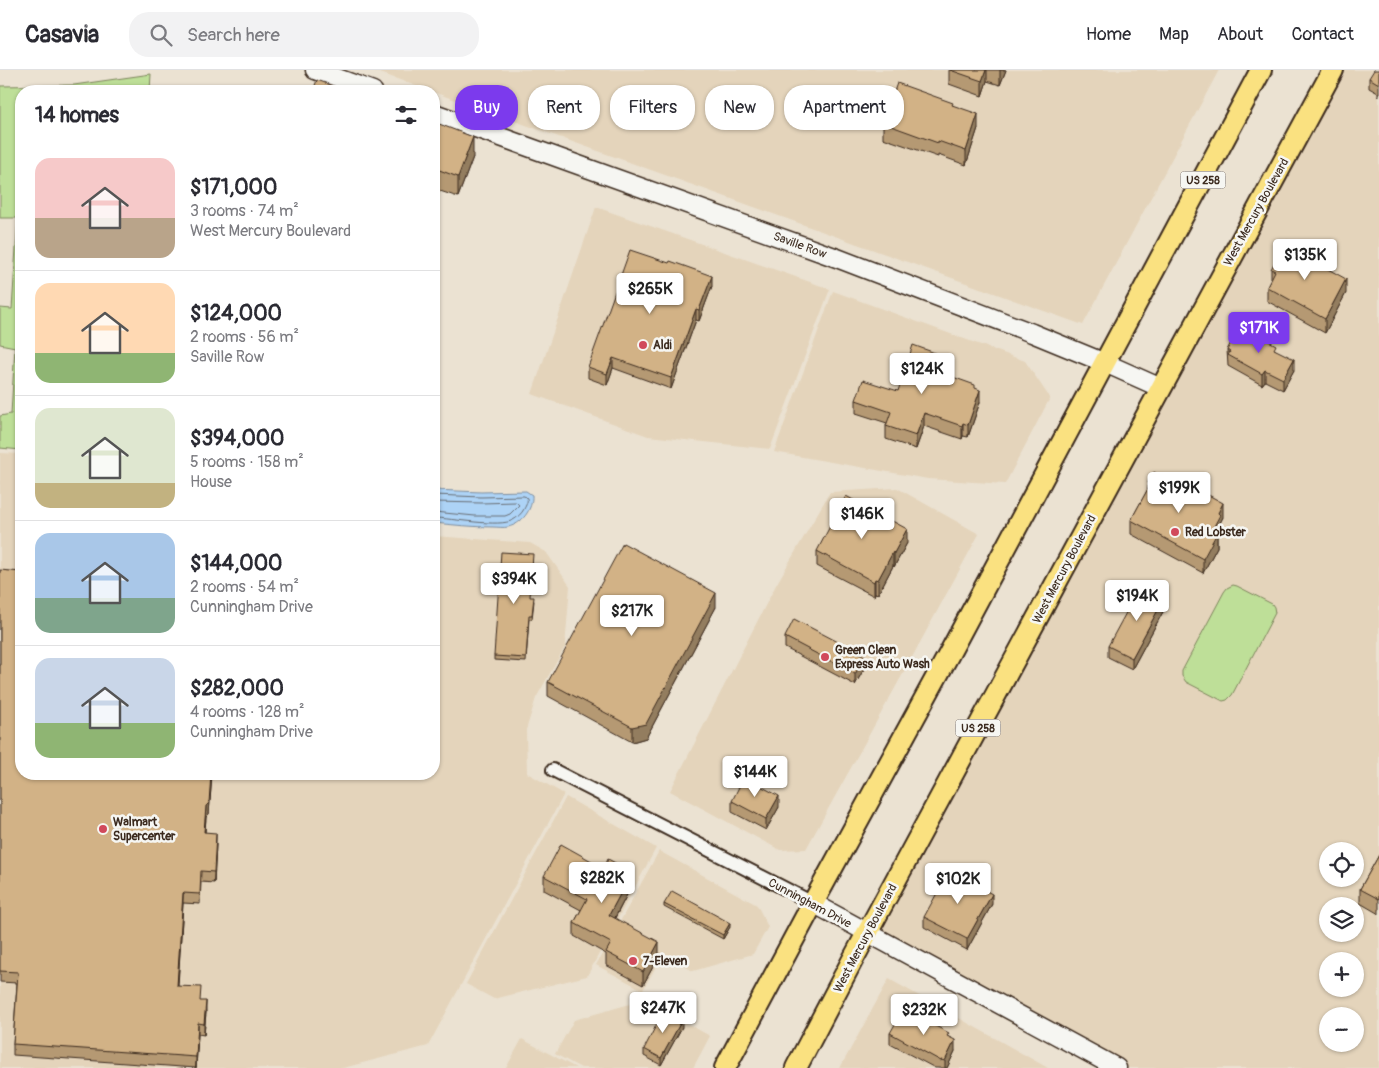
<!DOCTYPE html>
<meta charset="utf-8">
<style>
:root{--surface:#fff;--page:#f2f2f3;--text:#2b2b33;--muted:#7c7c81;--line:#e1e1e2;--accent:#7c3aed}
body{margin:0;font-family:Pangolin,sans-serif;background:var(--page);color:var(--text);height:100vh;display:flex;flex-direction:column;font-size:19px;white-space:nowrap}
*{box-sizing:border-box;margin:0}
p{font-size:16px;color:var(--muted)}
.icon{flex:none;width:28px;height:28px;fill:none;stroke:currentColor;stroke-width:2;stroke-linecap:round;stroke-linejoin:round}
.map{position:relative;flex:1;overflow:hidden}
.details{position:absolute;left:15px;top:15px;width:425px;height:695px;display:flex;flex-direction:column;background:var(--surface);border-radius:20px;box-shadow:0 1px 4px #0004}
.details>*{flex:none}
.hud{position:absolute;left:455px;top:15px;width:475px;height:45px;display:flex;gap:10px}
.buttons{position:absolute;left:1319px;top:772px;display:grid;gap:10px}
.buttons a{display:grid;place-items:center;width:45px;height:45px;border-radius:50%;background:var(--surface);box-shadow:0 1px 4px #0004;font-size:25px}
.price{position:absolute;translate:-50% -42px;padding:0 11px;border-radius:5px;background:#fff;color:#222;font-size:16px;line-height:32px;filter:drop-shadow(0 1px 2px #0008)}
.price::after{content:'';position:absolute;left:50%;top:30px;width:15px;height:11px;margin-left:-8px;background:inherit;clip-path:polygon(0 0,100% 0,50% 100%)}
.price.current{background:var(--accent);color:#fff}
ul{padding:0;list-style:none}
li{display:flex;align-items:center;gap:15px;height:125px;padding:0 20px}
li+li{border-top:1px solid var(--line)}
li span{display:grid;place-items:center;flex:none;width:140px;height:100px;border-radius:15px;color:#555}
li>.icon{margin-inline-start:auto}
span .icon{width:60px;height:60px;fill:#fffc;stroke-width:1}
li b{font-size:21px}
h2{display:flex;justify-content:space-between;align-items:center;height:60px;padding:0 20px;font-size:21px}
.chip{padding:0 18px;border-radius:20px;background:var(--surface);box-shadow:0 1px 4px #0004;font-size:18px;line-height:45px}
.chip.current{background:var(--accent);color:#fff}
header{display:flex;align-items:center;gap:30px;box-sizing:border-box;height:70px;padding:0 25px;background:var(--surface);border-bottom:1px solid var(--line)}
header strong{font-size:24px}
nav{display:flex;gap:28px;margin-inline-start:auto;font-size:18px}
.search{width:350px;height:45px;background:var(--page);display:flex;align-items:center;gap:12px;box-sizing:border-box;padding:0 18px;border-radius:20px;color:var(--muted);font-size:19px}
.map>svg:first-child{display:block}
.built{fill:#e4d4bb;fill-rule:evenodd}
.green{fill:#bedf98;stroke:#7c845b}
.water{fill:#add3f6;stroke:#7f8fa0}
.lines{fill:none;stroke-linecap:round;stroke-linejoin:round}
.shore{stroke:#696e74;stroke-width:1}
.street-casing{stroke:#3b2a1e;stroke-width:16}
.secondary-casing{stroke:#3b2a1e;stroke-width:21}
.primary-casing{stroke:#3b2a1e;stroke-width:24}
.street{stroke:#f6f6f2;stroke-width:12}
.secondary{stroke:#f6f6f2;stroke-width:18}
.primary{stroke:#fae180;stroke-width:20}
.wall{fill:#b59973;stroke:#3b2a1e}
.shaded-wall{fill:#937d5e;stroke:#3b2a1e}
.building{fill:#d2b286;stroke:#3b2a1e}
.poi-dot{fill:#d1495b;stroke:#f6f6f2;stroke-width:2}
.labels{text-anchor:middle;stroke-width:5;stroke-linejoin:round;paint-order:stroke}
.shield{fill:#f6f6f2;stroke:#73675e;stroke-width:1}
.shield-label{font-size:11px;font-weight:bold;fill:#3b2a1e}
.street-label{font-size:12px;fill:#3b2a1e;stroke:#f6f6f2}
.poi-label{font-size:12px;font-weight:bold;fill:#3b2a1e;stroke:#f6f6f2;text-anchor:start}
</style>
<header>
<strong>Casavia</strong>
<div class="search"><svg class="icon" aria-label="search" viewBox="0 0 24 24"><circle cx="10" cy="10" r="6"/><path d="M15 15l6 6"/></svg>Search here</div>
<nav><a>Home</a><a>Map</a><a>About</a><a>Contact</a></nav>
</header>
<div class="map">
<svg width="1379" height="998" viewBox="0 0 1379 998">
<rect width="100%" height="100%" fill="#ebe2d2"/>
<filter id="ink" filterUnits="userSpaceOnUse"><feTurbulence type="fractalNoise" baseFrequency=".02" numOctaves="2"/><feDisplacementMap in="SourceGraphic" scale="10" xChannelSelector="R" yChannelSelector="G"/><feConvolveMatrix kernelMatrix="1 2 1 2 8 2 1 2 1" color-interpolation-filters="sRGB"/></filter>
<g filter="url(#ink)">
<g class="built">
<path d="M 372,0 L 1219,0 L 1083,255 Z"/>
<path d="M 1331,0 L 1379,0 L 1379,998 L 1114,998 L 870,866 ZM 1328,781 L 1355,781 L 1355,809 L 1328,809 ZM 1328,836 L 1355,836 L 1355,864 L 1328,864 ZM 1328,891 L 1355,891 L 1355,919 L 1328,919 ZM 1328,946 L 1355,946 L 1355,974 L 1328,974 Z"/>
<path d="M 596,137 L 830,219 L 770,379 L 648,366 L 532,324 Z"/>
<path d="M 833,221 L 1025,291 L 1050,328 L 1005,414 L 928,409 L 774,382 Z"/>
<path d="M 0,383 L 21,384 L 21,704 L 434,704 L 434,466 L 530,473 L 546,482 L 570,516 L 565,577 L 536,628 L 526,660 L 527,703 L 564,724 L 428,976 L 343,998 L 0,998 Z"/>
<path d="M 897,418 L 979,464 L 910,591 L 842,552 L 910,591 L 806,779 L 780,780 L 670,721 L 776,515 L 830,422 Z"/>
<path d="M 566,727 L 656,778 L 587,906 L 494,929 L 466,914 Z"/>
<path d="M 659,781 L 757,835 L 768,857 L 753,884 L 693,901 L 663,884 L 643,920 L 596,895 Z"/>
<path d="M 889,909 L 1048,998 L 840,998 Z"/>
<path d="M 644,930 L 710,966 L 693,998 L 581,998 L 555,984 L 574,950 Z"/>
<path d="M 522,969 L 576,998 L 506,998 Z"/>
</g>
<g class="green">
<path d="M 151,4 L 150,21 L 21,21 L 21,380 L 0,378 L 0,346 L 11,344 L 15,277 L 0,274 L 0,238 L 12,239 L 18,148 L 0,148 L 0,16 L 74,15 Z"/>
<path d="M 1233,515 L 1237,516 L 1272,534 L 1274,537 L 1275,543 L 1232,625 L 1227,630 L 1223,631 L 1186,612 L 1182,606 L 1182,601 L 1224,522 L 1227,518 Z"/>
</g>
<path class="water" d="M 434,420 L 481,422 L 526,421 L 532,425 C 533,439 522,454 508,457 C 504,458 498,457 493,457 C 473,457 454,455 434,453 Z"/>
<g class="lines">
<g class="shore">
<path d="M 434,425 L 481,427 L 524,426 L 527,428 C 528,432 526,435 524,439 C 522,443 517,448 513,450 C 500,458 451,448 434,448"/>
<path d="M 434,432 L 481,433 L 516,432 L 519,435 L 510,444 L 505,446 L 475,446 L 434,442"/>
</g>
<g class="street-casing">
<path id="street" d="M 553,700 L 813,833"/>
</g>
<g class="secondary-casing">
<g id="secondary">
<path d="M 315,0 L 373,21"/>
<path d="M 434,43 L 837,188 L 1032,263 L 1105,293 L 1161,318"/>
<path d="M 813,833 L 1117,998"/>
</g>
</g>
<g class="primary-casing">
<g id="primary">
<path d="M 725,998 L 813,833 L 949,584 L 1261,0"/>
<path d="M 796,998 L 852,891 L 1333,0"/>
</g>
</g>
<use href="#street" class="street"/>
<use href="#secondary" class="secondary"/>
<use href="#primary" class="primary"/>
</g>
<g class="wall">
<path d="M 949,0 L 1006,0 L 1000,15 L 987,11 L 982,26 L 949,14 Z"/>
<path d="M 1379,0 L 1379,27 L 1378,27 L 1378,23 L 1369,18 L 1369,8 Z"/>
<path d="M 953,35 L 978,58 L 966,95 L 938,85 L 938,87 L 883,68 L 883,53 Z"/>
<path d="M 434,52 L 473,87 L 458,127 L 434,119 Z"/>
<path d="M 1298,180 L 1309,189 L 1346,223 L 1325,263 L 1267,231 L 1267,217 L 1271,209 L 1271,199 Z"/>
<path d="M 712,216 L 699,251 L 696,250 L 671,319 L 613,298 L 607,315 L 588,308 L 588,297 Z"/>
<path d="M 1227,280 L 1276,280 L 1294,300 L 1283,320 L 1265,311 L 1262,315 L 1228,296 Z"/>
<path d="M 938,296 L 936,301 L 975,318 L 980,332 L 968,367 L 963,366 L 962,369 L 924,356 L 916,379 L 886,369 L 886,356 L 887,353 L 856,343 L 856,330 L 898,321 Z"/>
<path d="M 1148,412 L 1223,447 L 1220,453 L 1220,459 L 1217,465 L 1217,477 L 1203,503 L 1131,464 L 1131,450 L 1148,419 Z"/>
<path d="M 907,473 L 894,497 L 893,496 L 878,524 L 875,523 L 874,526 L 817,496 L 817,481 Z"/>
<path d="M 0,500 L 21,704 L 212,704 L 209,744 L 206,747 L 205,762 L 216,774 L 214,813 L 201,812 L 200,834 L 183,833 L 178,916 L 200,931 L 206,942 L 204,965 L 198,964 L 196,998 L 13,985 L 13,974 L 17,913 L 0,912 Z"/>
<path d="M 531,527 L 534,531 L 532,549 L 529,549 L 526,592 L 494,590 L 494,586 Z"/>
<path d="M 716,537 L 646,668 L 632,672 L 548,626 L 548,612 Z"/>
<path d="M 1165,538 L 1132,599 L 1108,587 L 1108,576 Z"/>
<path d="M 785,567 L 865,597 L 855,615 L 785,578 Z"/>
<path d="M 732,731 L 779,737 L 766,760 L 732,742 Z"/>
<path d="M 1379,785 L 1379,844 L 1360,833 L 1360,819 Z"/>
<path d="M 544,806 L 632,815 L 615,848 L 659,886 L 643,915 L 606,895 L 606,884 L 574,866 L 574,853 L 581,840 L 544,820 Z"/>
<path d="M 664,834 L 730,857 L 723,869 L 664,837 Z"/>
<path d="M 992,834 L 967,880 L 924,857 L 924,847 Z"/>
<path d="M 682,957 L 661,995 L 644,986 L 644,979 Z"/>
<path d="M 890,963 L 949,967 L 955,981 L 947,998 L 935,998 L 890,974 Z"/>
</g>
<g class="shaded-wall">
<path d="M 986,0 L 987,0 L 987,11 L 982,26 L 982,11 Z"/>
<path d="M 1000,0 L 1006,0 L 1000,15 Z"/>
<path d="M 978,44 L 978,58 L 966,95 L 966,81 Z"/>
<path d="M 473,67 L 473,87 L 458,127 L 458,107 Z"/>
<path d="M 712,206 L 712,216 L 699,251 L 699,240 Z"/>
<path d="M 1346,209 L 1346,223 L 1325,263 L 1325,249 Z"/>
<path d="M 696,239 L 696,250 L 671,319 L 671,308 Z"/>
<path d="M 938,284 L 938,296 L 933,313 L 933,300 Z"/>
<path d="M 613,288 L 613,298 L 607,315 L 607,304 Z"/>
<path d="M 1294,289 L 1294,300 L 1283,320 L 1283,309 Z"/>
<path d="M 1265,300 L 1265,311 L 1262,315 L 1262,304 Z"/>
<path d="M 980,320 L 980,332 L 968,367 L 968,355 Z"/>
<path d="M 924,343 L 924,356 L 916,379 L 916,366 Z"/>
<path d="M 963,353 L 963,366 L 962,369 L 962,356 Z"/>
<path d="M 1223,433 L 1223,447 L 1220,453 L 1220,459 L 1217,465 L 1217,477 L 1203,503 L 1203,489 L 1218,443 Z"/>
<path d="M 907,459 L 907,473 L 894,497 L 894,483 Z"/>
<path d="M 893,482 L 893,496 L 878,524 L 878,510 Z"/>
<path d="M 875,509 L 875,523 L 874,526 L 874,512 Z"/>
<path d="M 716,523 L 716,537 L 646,668 L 632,672 L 632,657 Z"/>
<path d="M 1165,527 L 1165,538 L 1132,599 L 1132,588 Z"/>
<path d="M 865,586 L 865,597 L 855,615 L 855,604 Z"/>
<path d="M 211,704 L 212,704 L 209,744 L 206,747 L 204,773 L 206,736 Z"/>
<path d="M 779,726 L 779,737 L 766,760 L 766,749 Z"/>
<path d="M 216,763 L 216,774 L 214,813 L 214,802 Z"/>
<path d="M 632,802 L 632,815 L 609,859 L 609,845 Z"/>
<path d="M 183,823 L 183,833 L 177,927 L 177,916 Z"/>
<path d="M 992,824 L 992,834 L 967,880 L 967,869 Z"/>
<path d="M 730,853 L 730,857 L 723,869 L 723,865 Z"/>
<path d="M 659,872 L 659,886 L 643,915 L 643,902 Z"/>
<path d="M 206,931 L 206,942 L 204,965 L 204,954 Z"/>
<path d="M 682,950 L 682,957 L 661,995 L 661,988 Z"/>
<path d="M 198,953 L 198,964 L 196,998 L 196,987 Z"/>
<path d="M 955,970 L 955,981 L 947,998 L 945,998 L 945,991 Z"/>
</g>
<g class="building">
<path d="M 950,0 L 986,0 L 982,11 Z"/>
<path d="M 1374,0 L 1379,0 L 1379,14 L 1369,8 Z"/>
<path d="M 317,10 L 348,21 L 313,21 Z"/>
<path d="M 897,13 L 953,33 L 952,35 L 978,44 L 966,81 L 938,71 L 938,73 L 883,53 Z"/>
<path d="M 434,52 L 473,67 L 458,107 L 434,98 Z"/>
<path d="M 1287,170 L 1298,177 L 1296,180 L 1309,186 L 1308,188 L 1346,209 L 1325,249 L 1267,217 L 1275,201 L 1271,199 Z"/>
<path d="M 630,180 L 669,193 L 670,191 L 712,206 L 699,240 L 696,239 L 671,308 L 613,288 L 607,304 L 588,297 Z"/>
<path d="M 1239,258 L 1244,261 L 1245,258 L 1276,275 L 1274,279 L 1294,289 L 1283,309 L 1265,300 L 1262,304 L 1228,285 L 1230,282 L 1227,280 Z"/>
<path d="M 913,275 L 938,284 L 933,300 L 975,315 L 975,318 L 980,320 L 968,355 L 963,353 L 962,356 L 924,343 L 916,366 L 886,356 L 891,342 L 856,330 L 863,310 L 898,321 Z"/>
<path d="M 1154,402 L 1164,408 L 1172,405 L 1223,433 L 1218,443 L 1220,445 L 1212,460 L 1217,463 L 1203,489 L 1131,450 L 1151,413 L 1148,412 Z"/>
<path d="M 846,426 L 907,459 L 894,483 L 893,482 L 878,510 L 875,509 L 874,512 L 817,481 Z"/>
<path d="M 623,473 L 716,523 L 646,654 L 632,657 L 548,612 Z"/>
<path d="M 501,482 L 533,484 L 530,527 L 534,527 L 532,545 L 529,545 L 526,588 L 494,586 Z"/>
<path d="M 0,500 L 21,502 L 21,704 L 211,704 L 209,733 L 206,736 L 204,762 L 216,763 L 214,802 L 201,801 L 200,824 L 183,823 L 177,916 L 201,917 L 200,931 L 206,931 L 204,954 L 198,953 L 196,987 L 13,974 L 18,902 L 0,901 Z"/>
<path d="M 1141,515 L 1165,527 L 1132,588 L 1108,576 Z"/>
<path d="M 794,549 L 865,586 L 855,604 L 785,567 Z"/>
<path d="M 744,707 L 779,726 L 766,749 L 732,731 Z"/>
<path d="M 561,774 L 604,798 L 608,789 L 632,802 L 609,845 L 659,872 L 643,902 L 606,882 L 611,873 L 574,853 L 587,829 L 544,806 Z"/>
<path d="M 1379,785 L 1379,829 L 1360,819 Z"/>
<path d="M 949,801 L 992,824 L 967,869 L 924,847 Z"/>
<path d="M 672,821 L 730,853 L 723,865 L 664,834 Z"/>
<path d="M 664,940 L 682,950 L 661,988 L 644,979 Z"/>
<path d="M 902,942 L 915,949 L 916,946 L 949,963 L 947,966 L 955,970 L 945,991 L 941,990 L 941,991 L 890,963 Z"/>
</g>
</g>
<g class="poi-dot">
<circle cx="643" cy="275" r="5"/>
<circle cx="1175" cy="462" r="5"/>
<circle cx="825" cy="587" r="5"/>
<circle cx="103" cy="759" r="5"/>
<circle cx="633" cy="891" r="5"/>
</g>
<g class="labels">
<g class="shield">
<rect x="1180.5" y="101.5" width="45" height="17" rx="4"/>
<rect x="955.5" y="649.5" width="45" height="17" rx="4"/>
</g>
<g class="shield-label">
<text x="1203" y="114">US 258</text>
<text x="978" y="662">US 258</text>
</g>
<g class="street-label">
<text transform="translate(1256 142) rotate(-61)" y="4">West Mercury Boulevard</text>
<text transform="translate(800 175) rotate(20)" y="4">Saville Row</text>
<text transform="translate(1064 499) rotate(-62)" y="4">West Mercury Boulevard</text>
<text transform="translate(810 833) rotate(28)" y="4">Cunningham Drive</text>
<text transform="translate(865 868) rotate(-62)" y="4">West Mercury Boulevard</text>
</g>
<g class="poi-label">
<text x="653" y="279">Aldi</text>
<text x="1185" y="466">Red Lobster</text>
<text x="835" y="584">Green Clean<tspan x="835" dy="14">Express Auto Wash</tspan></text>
<text x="113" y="756">Walmart<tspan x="113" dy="14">Supercenter</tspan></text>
<text x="643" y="895">7-Eleven</text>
</g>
</g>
</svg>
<div class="buttons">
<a><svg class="icon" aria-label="locate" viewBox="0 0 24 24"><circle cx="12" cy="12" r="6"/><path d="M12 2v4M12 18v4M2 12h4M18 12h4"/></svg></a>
<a><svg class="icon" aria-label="layers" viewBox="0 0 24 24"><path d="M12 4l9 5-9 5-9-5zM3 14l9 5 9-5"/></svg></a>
<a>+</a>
<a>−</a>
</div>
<b class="price" style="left:1305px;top:211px">$135K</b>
<b class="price" style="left:650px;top:245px">$265K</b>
<b class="price current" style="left:1259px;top:284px">$171K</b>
<b class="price" style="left:922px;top:325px">$124K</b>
<b class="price" style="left:1179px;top:444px">$199K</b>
<b class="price" style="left:862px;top:470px">$146K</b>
<b class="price" style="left:514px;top:535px">$394K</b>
<b class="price" style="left:1137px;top:552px">$194K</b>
<b class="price" style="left:632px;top:567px">$217K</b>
<b class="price" style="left:755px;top:728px">$144K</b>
<b class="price" style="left:602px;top:834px">$282K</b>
<b class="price" style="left:958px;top:835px">$102K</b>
<b class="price" style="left:663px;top:964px">$247K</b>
<b class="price" style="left:924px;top:966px">$232K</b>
<div class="hud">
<a class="chip current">Buy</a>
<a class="chip">Rent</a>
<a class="chip">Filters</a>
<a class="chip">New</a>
<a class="chip">Apartment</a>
</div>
<section class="details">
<h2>14 homes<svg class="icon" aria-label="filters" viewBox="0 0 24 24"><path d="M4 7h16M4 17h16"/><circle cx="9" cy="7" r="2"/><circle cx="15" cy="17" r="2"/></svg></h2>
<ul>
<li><span style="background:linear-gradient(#f6c9c9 60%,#b9a48a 0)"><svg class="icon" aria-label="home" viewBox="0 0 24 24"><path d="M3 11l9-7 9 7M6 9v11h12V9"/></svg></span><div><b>$171,000</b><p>3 rooms · 74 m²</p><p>West Mercury Boulevard</p></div></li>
<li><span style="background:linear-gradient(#ffd9b3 70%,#8fb573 0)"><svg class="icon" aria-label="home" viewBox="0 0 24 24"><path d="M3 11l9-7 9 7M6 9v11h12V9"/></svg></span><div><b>$124,000</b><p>2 rooms · 56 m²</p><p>Saville Row</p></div></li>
<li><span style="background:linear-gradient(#dfe7d0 75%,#c2b280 0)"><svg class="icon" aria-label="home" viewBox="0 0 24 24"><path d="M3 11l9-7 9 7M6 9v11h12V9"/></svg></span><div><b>$394,000</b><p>5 rooms · 158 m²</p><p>House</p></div></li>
<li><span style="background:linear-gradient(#a9c7e8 65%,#7fa58c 0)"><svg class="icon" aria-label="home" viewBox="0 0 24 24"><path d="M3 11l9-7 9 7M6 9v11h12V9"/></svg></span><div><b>$144,000</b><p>2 rooms · 54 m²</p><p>Cunningham Drive</p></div></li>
<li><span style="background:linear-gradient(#c9d6e8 65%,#8fb573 0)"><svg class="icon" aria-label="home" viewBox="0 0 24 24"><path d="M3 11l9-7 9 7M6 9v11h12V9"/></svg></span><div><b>$282,000</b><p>4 rooms · 128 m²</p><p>Cunningham Drive</p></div></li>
</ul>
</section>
</div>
